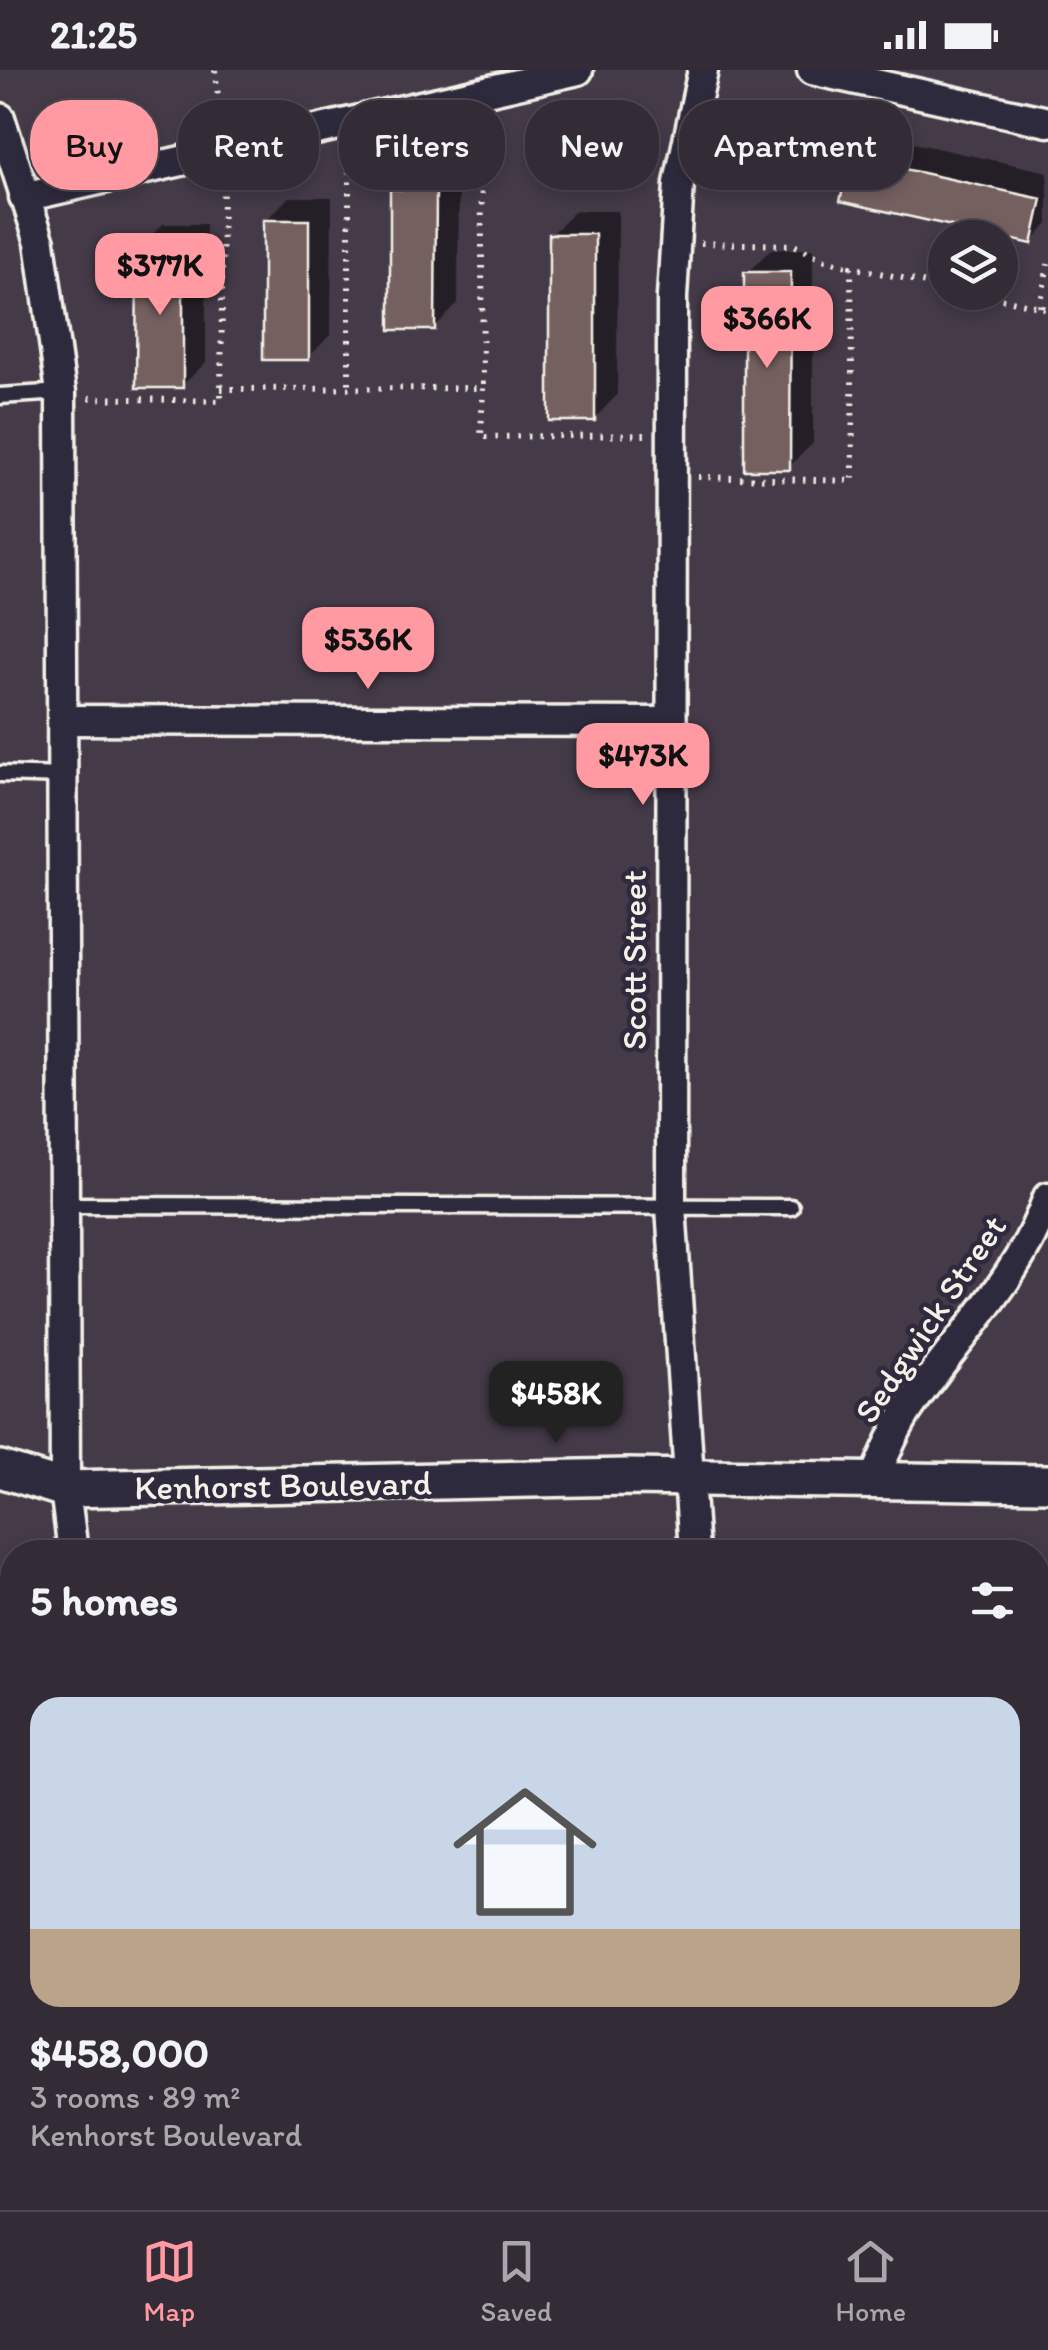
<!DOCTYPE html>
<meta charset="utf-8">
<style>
:root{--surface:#332c36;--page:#3e3842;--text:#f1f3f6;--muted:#a9a7ad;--line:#4e4851;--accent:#ff9aa2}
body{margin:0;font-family:Itim,sans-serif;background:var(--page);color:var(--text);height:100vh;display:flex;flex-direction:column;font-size:38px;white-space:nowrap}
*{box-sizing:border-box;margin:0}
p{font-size:32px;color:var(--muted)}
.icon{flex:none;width:55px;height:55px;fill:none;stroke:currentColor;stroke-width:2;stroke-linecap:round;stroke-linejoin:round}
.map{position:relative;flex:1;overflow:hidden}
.drawer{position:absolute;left:0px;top:1470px;width:1050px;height:670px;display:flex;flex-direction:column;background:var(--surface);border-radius:40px 40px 0 0;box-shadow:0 5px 15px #0003,0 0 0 2px var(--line)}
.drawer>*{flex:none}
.top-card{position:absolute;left:30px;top:30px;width:990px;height:90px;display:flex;gap:20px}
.controls{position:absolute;left:928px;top:150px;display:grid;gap:20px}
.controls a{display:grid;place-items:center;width:90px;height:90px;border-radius:50%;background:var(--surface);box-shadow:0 5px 15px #0003,0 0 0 2px var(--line);font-size:50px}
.price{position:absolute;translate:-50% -85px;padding:0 22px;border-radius:20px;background:var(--accent);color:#111;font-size:32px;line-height:65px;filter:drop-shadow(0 2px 5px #0008)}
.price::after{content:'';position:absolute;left:50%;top:60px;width:30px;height:22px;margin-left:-15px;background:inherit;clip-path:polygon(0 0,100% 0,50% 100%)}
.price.current{background:#222;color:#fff}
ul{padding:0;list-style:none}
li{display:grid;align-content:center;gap:20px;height:530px;padding:0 30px}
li+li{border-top:2px solid var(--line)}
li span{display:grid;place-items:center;height:310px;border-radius:30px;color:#555}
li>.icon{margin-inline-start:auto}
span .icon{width:180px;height:180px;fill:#fffc;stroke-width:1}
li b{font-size:42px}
h2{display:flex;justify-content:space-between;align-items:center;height:120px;padding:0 30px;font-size:42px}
.tag{padding:0 35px;border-radius:40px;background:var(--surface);box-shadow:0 5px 15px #0003,0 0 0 2px var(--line);font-size:35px;line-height:90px}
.tag.current{background:var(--accent);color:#111}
.status{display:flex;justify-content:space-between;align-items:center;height:70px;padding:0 50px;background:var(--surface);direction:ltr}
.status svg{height:28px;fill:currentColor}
.menu{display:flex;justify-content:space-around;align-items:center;height:140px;border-top:2px solid var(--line);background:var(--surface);font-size:28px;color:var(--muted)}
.menu a{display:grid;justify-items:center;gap:5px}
.menu .current{color:var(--accent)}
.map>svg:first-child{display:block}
.shadow{fill:#0007}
.building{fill:#746061;stroke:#f4f1e8;stroke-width:2.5}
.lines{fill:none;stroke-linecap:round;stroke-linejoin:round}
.service-casing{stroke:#f4f1e8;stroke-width:21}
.minor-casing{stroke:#f4f1e8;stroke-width:35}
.tertiary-casing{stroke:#f4f1e8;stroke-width:42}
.path{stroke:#f4f1e8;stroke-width:6;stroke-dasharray:2.5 8;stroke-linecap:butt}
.service{stroke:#2f2a3d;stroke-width:14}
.minor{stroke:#2f2a3d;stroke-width:28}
.tertiary{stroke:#2f2a3d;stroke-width:35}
.labels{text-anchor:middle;stroke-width:9;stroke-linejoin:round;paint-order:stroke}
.street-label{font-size:35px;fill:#f4f1e8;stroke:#2f2a3d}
</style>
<div class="status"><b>21:25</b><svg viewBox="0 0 49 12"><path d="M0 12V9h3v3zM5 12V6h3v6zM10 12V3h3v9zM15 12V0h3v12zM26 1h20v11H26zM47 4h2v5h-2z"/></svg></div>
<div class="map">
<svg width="1048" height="2140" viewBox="0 0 1048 2140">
<rect width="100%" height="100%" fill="#443a48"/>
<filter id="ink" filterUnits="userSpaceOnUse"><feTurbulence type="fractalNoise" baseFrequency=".01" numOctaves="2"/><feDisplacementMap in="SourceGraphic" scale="20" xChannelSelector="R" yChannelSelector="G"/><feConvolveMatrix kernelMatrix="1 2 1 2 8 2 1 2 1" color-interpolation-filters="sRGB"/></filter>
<g filter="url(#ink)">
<g class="shadow">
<path d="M 876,65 L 1048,102 L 1048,154 L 1032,171 L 852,88 Z"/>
<path d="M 416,97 L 459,97 L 458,234 L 434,258 L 392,120 Z"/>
<path d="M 289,127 L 332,127 L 331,264 L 308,288 L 265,151 Z"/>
<path d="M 575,141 L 618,141 L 617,325 L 594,349 L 551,165 Z"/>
<path d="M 163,154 L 206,154 L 206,292 L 182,316 L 139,178 Z"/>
<path d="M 771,179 L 813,179 L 813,373 L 789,397 L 747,203 Z"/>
<path d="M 0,1531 L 9,1539 L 0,1549 Z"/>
</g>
<g class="building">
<path d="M 850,87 L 1042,129 L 1032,174 L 840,131 Z"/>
<path d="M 390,119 L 436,120 L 435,260 L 390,260 Z"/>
<rect x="263" y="150" width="46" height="140"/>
<rect x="549" y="164" width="46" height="187"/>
<path d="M 137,177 L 183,177 L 183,318 L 136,318 Z"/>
<path d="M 744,202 L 791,202 L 790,400 L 744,400 Z"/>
</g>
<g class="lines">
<g class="service-casing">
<g id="service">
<path d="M 0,326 L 61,322"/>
<path d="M 0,704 L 63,706"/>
<path d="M 65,1135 L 791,1137"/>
<path d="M 0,1573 L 12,1584"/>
<path d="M 0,1622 L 12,1607"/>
<path d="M 0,1661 L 4,1668 L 11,1713"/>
</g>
</g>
<g class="minor-casing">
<g id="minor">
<path d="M 812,0 L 1048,52"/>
<path d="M 0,48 L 40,172 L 61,322 L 65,1419 L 73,1482"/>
<path d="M 24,127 L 578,0"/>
<path d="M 64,650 L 671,652"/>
<path d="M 872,1412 C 884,1388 894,1359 910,1337 C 958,1266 1020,1209 1048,1127"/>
<path d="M 694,1482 L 671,1137 L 672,227 L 679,113 L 703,0"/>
<path d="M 159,2128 L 160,2140"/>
<path d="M 766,2128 L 767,2140"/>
</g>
</g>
<g class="tertiary-casing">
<path id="tertiary" d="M 0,1399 L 65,1419 L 627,1407 L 1048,1413"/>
</g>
<g class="path">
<path d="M 215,0 L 221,53"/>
<path d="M 481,49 L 483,318"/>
<path d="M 349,80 L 349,319"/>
<path d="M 701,173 L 794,175 L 822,189 L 851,197"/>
<path d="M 971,222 L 1048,239"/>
<path d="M 1040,237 L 1048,194"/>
<path d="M 221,319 L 483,318 L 481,367 L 645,365"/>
<path d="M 89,328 L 221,331 L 223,111"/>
<path d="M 698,407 L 853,411 L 851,197 L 945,217"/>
</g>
<use href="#service" class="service"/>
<use href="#minor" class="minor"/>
<use href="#tertiary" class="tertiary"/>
</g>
</g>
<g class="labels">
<g class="street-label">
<text transform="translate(634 890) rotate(-90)" y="12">Scott Street</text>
<text transform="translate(930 1249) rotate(-56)" y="12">Sedgwick Street</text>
<text transform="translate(283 1415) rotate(-1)" y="12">Kenhorst Boulevard</text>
</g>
</g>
</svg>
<div class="controls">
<a><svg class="icon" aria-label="layers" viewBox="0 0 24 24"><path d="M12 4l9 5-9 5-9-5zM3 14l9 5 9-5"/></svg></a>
</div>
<b class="price" style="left:160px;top:248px">$377K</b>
<b class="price" style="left:767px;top:301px">$366K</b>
<b class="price" style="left:368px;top:622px">$536K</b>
<b class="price" style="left:643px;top:738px">$473K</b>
<b class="price current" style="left:556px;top:1376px">$458K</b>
<div class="top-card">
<a class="tag current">Buy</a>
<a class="tag">Rent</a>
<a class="tag">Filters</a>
<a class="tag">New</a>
<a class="tag">Apartment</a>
</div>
<section class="drawer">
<h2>5 homes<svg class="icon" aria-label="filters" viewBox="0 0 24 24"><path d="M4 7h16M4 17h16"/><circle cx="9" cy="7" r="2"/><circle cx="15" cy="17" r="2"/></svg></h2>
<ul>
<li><span style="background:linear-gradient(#c9d6e8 75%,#b9a48a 0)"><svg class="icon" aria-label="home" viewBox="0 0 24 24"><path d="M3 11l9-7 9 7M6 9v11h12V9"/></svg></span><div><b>$458,000</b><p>3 rooms · 89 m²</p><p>Kenhorst Boulevard</p></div></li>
</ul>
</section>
</div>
<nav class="menu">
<a class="current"><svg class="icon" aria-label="map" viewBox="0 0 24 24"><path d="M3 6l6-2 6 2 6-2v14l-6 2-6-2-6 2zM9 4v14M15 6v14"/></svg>Map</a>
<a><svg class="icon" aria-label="saved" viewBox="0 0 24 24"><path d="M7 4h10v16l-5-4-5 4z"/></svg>Saved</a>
<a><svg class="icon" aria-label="home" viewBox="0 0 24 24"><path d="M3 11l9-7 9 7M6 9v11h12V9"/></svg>Home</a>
</nav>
